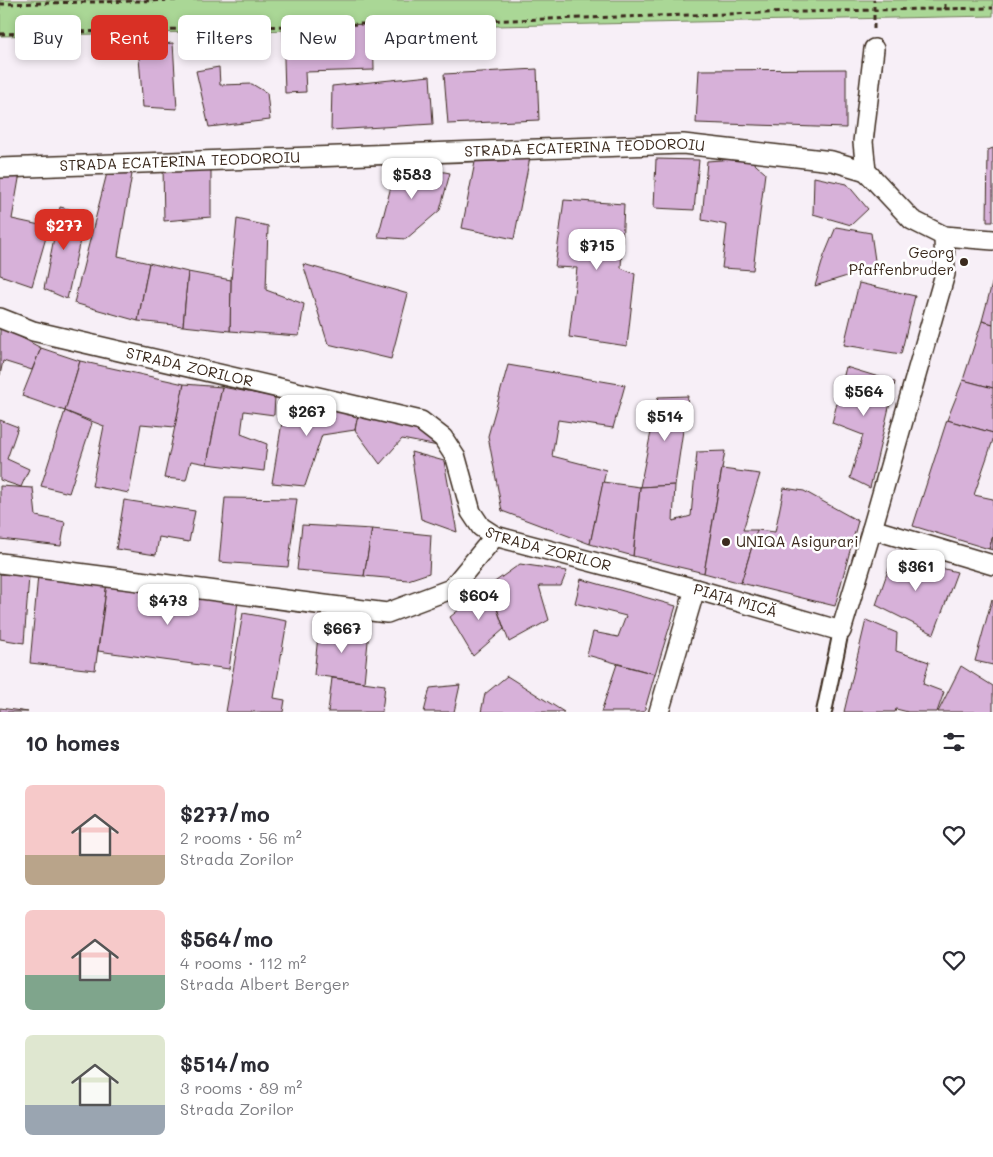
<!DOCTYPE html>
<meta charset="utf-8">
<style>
:root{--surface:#fff;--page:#f7f7f7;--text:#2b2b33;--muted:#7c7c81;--accent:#d93025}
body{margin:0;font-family:Mali,sans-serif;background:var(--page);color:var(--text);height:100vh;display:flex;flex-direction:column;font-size:19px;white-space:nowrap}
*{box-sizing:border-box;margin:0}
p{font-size:16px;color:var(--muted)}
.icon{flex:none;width:28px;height:28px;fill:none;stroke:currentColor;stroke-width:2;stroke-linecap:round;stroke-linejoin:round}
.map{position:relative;height:712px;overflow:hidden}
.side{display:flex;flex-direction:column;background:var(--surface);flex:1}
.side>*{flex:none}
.guide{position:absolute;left:15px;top:15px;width:500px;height:45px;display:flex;gap:10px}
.price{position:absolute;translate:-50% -42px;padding:0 11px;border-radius:10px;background:#fff;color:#222;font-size:16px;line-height:32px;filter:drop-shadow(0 1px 2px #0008)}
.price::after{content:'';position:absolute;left:50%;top:30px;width:15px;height:11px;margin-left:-8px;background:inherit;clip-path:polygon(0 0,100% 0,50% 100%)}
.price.current{background:var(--accent);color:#fff}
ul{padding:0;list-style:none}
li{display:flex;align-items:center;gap:15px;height:125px;padding:0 25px}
li span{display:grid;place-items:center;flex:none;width:140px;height:100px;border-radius:8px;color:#555}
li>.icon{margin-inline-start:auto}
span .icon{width:60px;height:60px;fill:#fffc;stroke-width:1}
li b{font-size:21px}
h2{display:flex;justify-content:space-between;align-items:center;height:60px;padding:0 25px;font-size:21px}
.chip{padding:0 18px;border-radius:8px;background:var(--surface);box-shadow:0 2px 8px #0003;font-size:18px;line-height:45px}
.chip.current{background:var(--accent);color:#fff}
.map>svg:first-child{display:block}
.green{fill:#aad796;stroke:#72805a}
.building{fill:#d7b1d9;stroke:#3b2a1e}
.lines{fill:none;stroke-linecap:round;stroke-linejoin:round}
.pedestrian-casing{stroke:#3b2a1e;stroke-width:18}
.minor-casing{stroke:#3b2a1e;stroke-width:22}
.path{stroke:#3b2a1e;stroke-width:3;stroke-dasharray:5 4;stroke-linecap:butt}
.pedestrian{stroke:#fff;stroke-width:14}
.minor{stroke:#fff;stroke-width:19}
.poi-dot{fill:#3b2a1e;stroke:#fff;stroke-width:2}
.labels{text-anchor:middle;stroke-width:5;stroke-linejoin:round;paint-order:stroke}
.street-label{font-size:15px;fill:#3b2a1e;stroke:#fff}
.poi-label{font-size:15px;fill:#3b2a1e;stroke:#fff;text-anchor:end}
</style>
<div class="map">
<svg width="993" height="712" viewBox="0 0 993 712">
<rect width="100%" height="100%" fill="#f7eff7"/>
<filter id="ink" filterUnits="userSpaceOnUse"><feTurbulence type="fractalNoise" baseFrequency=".02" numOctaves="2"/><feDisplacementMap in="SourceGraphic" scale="10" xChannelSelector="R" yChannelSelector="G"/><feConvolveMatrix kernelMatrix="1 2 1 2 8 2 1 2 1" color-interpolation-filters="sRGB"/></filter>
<g filter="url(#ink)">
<path class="green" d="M 0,0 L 993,0 L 993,16 L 0,36 Z"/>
<g class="building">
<path d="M 373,24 L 374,70 L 305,72 L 306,92 L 285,93 L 283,26 Z"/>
<path d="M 173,43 L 177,109 L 143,107 L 138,46 Z"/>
<path d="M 219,67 L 220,85 L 252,84 L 267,93 L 270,120 L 209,127 L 196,71 Z"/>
<path d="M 537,69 L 539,120 L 448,124 L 444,74 Z"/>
<path d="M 846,69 L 846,128 L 696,123 L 699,70 Z"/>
<path d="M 430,76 L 433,124 L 331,130 L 332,86 Z"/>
<path d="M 993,148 L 993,222 L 987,222 L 988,150 Z"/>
<path d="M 476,157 L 530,157 L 514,239 L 462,228 Z"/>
<path d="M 748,158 L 765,173 L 753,270 L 722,268 L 727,225 L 702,220 L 707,161 Z"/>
<path d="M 656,159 L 699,160 L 694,210 L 654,208 Z"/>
<path d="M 397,163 L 450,173 L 440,210 L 406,239 L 378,237 Z"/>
<path d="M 211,166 L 211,217 L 164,221 L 163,167 Z"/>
<path d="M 133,168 L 118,256 L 149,263 L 138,321 L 74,303 L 108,169 Z"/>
<path d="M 20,173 L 12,219 L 49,227 L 32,286 L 0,275 L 0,175 Z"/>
<path d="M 814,177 L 847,184 L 868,209 L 851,225 L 813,214 Z"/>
<path d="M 564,200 L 624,204 L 621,268 L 635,274 L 627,346 L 569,337 L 577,268 L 555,267 Z"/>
<path d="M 60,207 L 86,213 L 67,299 L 44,289 Z"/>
<path d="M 237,219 L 268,226 L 266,290 L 304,304 L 299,336 L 230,331 L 231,280 Z"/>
<path d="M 836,227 L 871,233 L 876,267 L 815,286 L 824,256 Z"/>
<path d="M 149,263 L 188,272 L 183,326 L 138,321 Z"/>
<path d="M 303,264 L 408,294 L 391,359 L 328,344 Z"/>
<path d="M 188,272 L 231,280 L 230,331 L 183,326 Z"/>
<path d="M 993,280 L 993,324 L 982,321 Z"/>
<path d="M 859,283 L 915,296 L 901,354 L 844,345 Z"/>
<path d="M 982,321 L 993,324 L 993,388 L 963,380 Z"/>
<path d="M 0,326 L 41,348 L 32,370 L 3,361 L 0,375 Z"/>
<path d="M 41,348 L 80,361 L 65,411 L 22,396 Z"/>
<path d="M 80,361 L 184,384 L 175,427 L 141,424 L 129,493 L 92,486 L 104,426 L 65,411 Z"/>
<path d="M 508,365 L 625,385 L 613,428 L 558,420 L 552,456 L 606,470 L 590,544 L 502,511 L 488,436 Z"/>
<path d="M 846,367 L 895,382 L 870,488 L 850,478 L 863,435 L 832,423 Z"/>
<path d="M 963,380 L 993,388 L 993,433 L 947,420 Z"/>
<path d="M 184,384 L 222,387 L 207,464 L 191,461 L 186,480 L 164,478 Z"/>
<path d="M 222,387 L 275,397 L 274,415 L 244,411 L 241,434 L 267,444 L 264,471 L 207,464 Z"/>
<path d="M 688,396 L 675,485 L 640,487 L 658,397 Z"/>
<path d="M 286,398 L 359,410 L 355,430 L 322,435 L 305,486 L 272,483 Z"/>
<path d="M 359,410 L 412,425 L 438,446 L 402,439 L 380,464 L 355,430 Z"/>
<path d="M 65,411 L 92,423 L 69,493 L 41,486 Z"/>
<path d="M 0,420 L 18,427 L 7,459 L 29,469 L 21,487 L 0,480 Z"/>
<path d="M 947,420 L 993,433 L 993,440 L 974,495 L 993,499 L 993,536 L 989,549 L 913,526 Z"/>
<path d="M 725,451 L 704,573 L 633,556 L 640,487 L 675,485 L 673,521 L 691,516 L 697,452 Z"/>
<path d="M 411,452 L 444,461 L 457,532 L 421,519 Z"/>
<path d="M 722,469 L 760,474 L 743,530 L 757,530 L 741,583 L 704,573 Z"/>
<path d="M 603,482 L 640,487 L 633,556 L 590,544 Z"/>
<path d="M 0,486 L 33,488 L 36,516 L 65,522 L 61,546 L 0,539 Z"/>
<path d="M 784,488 L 804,491 L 858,521 L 835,606 L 741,583 L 757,530 L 775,532 Z"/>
<path d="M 225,498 L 297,499 L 288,567 L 219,562 Z"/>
<path d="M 124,500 L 195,511 L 189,542 L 159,537 L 156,555 L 116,549 Z"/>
<path d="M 302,525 L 372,529 L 364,576 L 297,570 Z"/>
<path d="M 372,529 L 431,535 L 429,573 L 408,580 L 364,576 Z"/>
<path d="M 993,536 L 993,550 L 989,549 Z"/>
<path d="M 893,556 L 957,572 L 934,634 L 876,605 Z"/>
<path d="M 520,564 L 567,571 L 561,586 L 539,586 L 549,620 L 509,642 L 489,586 Z"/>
<path d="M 0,574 L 29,576 L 24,643 L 0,639 Z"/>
<path d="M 38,575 L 107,583 L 95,670 L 30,663 Z"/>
<path d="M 581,579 L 676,606 L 655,674 L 587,655 L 593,632 L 618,637 L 626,616 L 575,603 Z"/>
<path d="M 107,583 L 238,601 L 229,669 L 98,651 Z"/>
<path d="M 489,586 L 504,629 L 473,656 L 450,617 Z"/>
<path d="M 992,599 L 993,600 L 993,665 L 975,661 Z"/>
<path d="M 243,613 L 287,621 L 274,698 L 285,700 L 283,712 L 226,712 Z"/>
<path d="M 866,620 L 897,633 L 896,651 L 929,662 L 923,684 L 944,692 L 937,712 L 908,712 L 896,709 L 895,712 L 844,712 Z"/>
<path d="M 319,626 L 369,631 L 364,682 L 314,675 Z"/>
<path d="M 617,664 L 655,674 L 644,712 L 601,712 Z"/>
<path d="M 961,666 L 993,686 L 993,712 L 938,712 Z"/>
<path d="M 507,676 L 564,712 L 481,712 L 485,694 Z"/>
<path d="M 332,678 L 385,685 L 382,712 L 328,712 Z"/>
<path d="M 460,685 L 454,712 L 424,712 L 430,688 Z"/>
<path d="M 0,708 L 28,712 L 0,712 Z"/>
</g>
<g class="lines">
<g class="pedestrian-casing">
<path id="pedestrian" d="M 824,712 L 841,631"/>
</g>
<g class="minor-casing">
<g id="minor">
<path d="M 874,49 L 863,142 L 866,171 L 912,220 L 944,236 L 993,240"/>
<path id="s1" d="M 0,168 L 683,144 L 832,161 L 866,171"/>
<path id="s2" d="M 0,318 L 33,331 L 421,421 L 443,438 L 456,458 L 471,512 L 481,527 L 495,536 L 695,589 L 841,631 L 872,529 L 945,274 L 944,236"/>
<path d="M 872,529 L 993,565"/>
<path d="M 0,563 L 387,613 L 451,589 L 495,536"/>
<path d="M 659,712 L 695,589"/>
</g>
</g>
<g class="path">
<path d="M 0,4 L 182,0"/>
<path d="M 945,9 L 945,0"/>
<path d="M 874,29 L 874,0"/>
<path d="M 0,34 L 874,10 L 993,8"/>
</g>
<use href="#pedestrian" class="pedestrian"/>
<use href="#minor" class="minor"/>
</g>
</g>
<g class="poi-dot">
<circle cx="964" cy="262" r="5"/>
<circle cx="726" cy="542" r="5"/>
</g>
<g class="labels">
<g class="street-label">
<text dy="5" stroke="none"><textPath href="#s1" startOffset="585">STRADA ECATERINA TEODOROIU</textPath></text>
<text dy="5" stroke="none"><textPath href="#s1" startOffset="180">STRADA ECATERINA TEODOROIU</textPath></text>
<text dy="5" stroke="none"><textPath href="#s2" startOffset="196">STRADA ZORILOR</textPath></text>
<text dy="5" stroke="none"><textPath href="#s2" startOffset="631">STRADA ZORILOR</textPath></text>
<text dy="5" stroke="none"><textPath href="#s2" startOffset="825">PIAȚA MICĂ</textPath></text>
</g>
<g class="poi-label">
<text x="954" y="258">Georg<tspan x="954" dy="17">Pfaffenbruder</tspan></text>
<text x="736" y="547" text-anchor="start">UNIQA Asigurari</text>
</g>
</g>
</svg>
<b class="price" style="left:412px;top:200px">$583</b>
<b class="price current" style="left:64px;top:251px">$277</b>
<b class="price" style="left:597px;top:271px">$715</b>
<b class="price" style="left:864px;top:417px">$564</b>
<b class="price" style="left:307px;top:437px">$267</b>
<b class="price" style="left:665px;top:442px">$514</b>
<b class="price" style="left:916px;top:592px">$361</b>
<b class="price" style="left:479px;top:621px">$604</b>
<b class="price" style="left:168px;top:626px">$473</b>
<b class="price" style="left:342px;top:654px">$667</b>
<div class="guide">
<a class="chip">Buy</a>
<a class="chip current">Rent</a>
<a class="chip">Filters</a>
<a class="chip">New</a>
<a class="chip">Apartment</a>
</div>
</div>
<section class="side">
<h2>10 homes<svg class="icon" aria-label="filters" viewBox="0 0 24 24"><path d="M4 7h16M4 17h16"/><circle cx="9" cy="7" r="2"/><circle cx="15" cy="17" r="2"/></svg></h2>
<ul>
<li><span style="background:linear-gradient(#f6c9c9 70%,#b9a48a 0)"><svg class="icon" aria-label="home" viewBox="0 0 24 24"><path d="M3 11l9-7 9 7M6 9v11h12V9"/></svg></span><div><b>$277/mo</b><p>2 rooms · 56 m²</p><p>Strada Zorilor</p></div><svg class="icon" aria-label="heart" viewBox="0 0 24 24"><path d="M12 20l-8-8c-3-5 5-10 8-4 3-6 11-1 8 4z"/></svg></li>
<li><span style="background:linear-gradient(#f6c9c9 65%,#7fa58c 0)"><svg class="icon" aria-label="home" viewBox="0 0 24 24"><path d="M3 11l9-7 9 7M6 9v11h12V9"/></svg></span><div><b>$564/mo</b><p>4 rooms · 112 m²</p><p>Strada Albert Berger</p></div><svg class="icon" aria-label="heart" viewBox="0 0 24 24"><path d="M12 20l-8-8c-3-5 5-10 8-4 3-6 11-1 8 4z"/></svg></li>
<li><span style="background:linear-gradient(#dfe7d0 70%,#9aa5b1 0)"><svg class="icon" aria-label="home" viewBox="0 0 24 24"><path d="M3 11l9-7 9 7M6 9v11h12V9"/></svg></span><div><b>$514/mo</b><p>3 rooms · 89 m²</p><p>Strada Zorilor</p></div><svg class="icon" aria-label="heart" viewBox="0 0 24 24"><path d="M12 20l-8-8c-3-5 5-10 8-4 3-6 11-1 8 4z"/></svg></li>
</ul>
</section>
